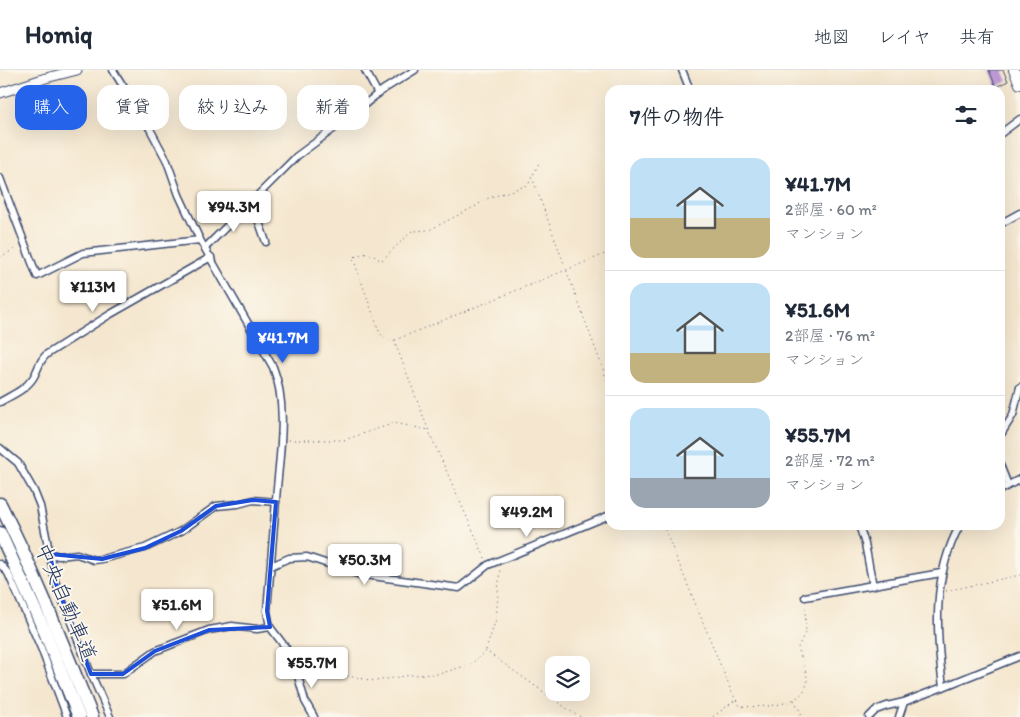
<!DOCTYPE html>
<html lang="ja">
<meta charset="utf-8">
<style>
:root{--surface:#fff;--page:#f2f2f3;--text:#1f2937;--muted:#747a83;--line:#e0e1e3;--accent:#2563eb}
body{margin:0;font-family:Itim,"Klee One",sans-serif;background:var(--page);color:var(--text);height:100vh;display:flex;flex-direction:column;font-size:19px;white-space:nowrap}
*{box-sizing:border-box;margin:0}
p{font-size:16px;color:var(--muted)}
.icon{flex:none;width:28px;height:28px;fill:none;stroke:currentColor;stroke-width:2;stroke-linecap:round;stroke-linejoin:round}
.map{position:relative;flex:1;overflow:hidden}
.drawer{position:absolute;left:605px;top:15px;width:400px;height:445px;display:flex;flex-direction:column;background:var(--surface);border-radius:15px;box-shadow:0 5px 20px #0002}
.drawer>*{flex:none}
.top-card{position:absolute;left:15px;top:15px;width:475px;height:45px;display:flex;gap:10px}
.tools{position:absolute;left:545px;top:586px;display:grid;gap:10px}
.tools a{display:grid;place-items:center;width:45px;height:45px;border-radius:10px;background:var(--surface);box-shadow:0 5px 20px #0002;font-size:25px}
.price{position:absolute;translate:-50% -42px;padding:0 11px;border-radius:5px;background:#fff;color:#222;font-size:16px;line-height:32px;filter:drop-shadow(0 1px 2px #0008)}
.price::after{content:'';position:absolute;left:50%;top:30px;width:15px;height:11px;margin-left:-8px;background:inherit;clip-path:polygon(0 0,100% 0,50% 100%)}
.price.current{background:var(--accent);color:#fff}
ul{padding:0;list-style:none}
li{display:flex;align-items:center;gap:15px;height:125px;padding:0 25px}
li+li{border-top:1px solid var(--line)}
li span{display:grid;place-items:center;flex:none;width:140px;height:100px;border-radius:15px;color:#555}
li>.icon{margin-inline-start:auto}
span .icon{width:60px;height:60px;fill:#fffc;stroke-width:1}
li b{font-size:21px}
h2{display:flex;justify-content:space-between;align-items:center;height:60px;padding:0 25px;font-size:21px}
.tag{padding:0 18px;border-radius:15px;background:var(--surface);box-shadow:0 5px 20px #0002;font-size:18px;line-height:45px}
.tag.current{background:var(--accent);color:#fff}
header{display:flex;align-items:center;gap:30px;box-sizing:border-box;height:70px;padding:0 25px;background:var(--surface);border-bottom:1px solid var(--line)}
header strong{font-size:24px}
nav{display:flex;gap:28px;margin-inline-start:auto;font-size:18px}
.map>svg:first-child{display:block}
.building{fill:#bb93d4}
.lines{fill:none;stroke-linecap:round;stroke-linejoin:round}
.minor-casing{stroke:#3c4b6f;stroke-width:9}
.tertiary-casing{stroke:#3c4b6f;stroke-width:11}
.primary-casing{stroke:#3c4b6f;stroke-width:12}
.motorway-casing{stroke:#3c4b6f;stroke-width:15}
.path{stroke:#3c4b6f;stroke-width:1;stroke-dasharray:1 4;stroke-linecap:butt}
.minor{stroke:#fff;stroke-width:6}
.tertiary{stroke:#fff;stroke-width:9}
.primary{stroke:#fff;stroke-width:10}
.motorway{stroke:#fff;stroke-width:12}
.marked{fill:none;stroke:#1d4ed8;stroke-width:4;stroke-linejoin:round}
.labels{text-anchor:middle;stroke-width:4;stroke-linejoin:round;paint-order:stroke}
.street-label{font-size:21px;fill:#1b2f5e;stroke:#fbf7ec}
</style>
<header>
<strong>Homiq</strong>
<nav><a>地図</a><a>レイヤ</a><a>共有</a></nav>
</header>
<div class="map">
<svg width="1020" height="647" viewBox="0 0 1020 647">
<rect width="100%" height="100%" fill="#fbf7ec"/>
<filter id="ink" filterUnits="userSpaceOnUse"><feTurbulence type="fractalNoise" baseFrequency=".02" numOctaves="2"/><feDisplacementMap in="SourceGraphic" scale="10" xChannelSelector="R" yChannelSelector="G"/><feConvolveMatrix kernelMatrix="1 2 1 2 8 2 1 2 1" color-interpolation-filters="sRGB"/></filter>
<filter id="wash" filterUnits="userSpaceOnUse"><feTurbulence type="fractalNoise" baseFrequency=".0096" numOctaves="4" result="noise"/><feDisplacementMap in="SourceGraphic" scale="20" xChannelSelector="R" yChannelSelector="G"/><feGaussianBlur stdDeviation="1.12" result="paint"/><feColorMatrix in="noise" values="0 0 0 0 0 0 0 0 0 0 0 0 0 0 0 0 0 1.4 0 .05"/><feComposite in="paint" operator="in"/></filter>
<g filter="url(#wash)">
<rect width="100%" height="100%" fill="#f5e7cf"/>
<g id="blocks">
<path class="building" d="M 989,0 L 1003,0 L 1008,11 L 996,17 Z"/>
</g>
</g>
<g filter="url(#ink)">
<use href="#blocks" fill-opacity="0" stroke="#3c4b6f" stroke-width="1"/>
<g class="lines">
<g class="minor-casing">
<g id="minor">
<path d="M 113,0 L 150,59 L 167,91 L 179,125 L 200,170 L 273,297 C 289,337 279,387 276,430 C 273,467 270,504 267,541 L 270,557 L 286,578 L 295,596 L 305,631 L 314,647"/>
<path d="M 365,0 L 378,24"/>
<path d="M 682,0 L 690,20"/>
<path d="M 1000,64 L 1020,49"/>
<path d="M 0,108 L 37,206 L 83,183 L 200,170"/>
<path d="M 248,134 L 259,152 L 266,172"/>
<path d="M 1000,154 L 1020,143"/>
<path d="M 205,178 L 297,86 L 347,49 L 381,21 L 415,0"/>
<path d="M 0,332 C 12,325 25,320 33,308 C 39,299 38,292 47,284 L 109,245 L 211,187"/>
<path d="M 1000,366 L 1013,345 L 1020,317"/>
<path d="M 0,378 L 18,393 L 34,421 L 40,436 L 55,511 L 91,604 L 110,647"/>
<path d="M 1000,395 L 1008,415"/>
<path d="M 1000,420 L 1020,409"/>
<path d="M 859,455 L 865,474 L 873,516"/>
<path d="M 50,484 L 59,486 L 77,484 L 94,490 L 102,489 L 145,478 L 181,461 L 216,436 L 238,434 L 253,430 L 276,432"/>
<path d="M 0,494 L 8,503 L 41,578 L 67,647"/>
<path d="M 271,496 L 289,488 L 307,487 L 358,504 L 459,518 L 488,495 L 610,445"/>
<path d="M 805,527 L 941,503"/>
<path d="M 91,604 L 123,604 L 155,581 L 209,560 L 232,556 L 257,559 L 270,557"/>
<path d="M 943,617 C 936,562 932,506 960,455"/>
<path d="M 869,647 L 876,640 L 887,636 L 904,632 L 943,617 L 1020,586"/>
<path d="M 899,647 L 904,632"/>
</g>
</g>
<g class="tertiary-casing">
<path id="tertiary" d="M 0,23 L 46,8 L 77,0"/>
</g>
<g class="primary-casing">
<path id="primary" d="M 1014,0 L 1020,14"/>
</g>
<g class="motorway-casing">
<g id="motorway">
<path d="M 0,434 C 35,503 63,575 92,647"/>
<path d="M 0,463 L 45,562 L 79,647"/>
</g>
</g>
<g class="path">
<path d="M 532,107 L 610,318"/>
<path d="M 0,187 L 17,178"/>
<path d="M 395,270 L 610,182"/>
<path d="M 289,370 L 344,370 L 395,353 L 429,360"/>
<path d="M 663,455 L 732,623 L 740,636 C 759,638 806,637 807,611 C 808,603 800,586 798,577 L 806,561 L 805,536"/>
<path d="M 485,488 L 430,364 L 394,270 C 386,270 383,268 379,261 L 353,188 C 364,181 371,183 381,191 L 412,161 L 429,160 L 476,136 L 486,129 L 528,115 L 539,93"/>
<path d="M 946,521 L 1020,505"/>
<path d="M 486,580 L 496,549 L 500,498"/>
<path d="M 303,598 L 375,611 L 411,605 L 439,604 L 471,594 L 486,581 L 576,645 L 581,647"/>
<path d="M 794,630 L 803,647"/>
<path d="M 713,647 L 734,631"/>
</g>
<use href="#minor" class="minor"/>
<use href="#tertiary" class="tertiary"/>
<use href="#primary" class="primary"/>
<use href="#motorway" class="motorway"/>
</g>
</g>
<path class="marked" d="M 253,430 L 276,432 L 267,541 L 270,557 L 209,560 L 155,581 L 123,604 L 91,604 L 55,511 L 50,484 L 102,489 L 145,478 L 181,461 L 216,436 Z"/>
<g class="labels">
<g class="street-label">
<text transform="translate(66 532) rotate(67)" y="7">中央自動車道</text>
</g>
</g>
</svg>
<div class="tools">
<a><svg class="icon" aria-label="layers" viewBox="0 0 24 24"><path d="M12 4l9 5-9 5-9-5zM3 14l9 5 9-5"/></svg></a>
</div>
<b class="price" style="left:234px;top:163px">¥94.3M</b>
<b class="price" style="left:93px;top:243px">¥113M</b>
<b class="price current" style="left:283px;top:294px">¥41.7M</b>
<b class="price" style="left:527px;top:468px">¥49.2M</b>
<b class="price" style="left:365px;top:516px">¥50.3M</b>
<b class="price" style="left:177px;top:561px">¥51.6M</b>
<b class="price" style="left:312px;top:619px">¥55.7M</b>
<div class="top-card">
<a class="tag current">購入</a>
<a class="tag">賃貸</a>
<a class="tag">絞り込み</a>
<a class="tag">新着</a>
</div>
<section class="drawer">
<h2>7件の物件<svg class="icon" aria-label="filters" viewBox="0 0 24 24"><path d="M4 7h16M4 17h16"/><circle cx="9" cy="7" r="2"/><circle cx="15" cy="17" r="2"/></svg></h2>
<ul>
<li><span style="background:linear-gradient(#bfe0f5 60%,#c2b280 0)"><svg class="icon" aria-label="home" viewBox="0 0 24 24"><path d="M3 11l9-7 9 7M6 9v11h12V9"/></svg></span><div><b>¥41.7M</b><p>2部屋 · 60 m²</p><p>マンション</p></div></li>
<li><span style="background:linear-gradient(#bfe0f5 70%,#c2b280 0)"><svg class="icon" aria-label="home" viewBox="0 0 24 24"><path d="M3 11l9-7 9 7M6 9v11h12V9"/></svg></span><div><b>¥51.6M</b><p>2部屋 · 76 m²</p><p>マンション</p></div></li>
<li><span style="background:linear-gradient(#bfe0f5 70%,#9aa5b1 0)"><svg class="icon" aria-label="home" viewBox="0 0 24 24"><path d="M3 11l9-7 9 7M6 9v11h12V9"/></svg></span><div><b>¥55.7M</b><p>2部屋 · 72 m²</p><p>マンション</p></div></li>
</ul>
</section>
</div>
